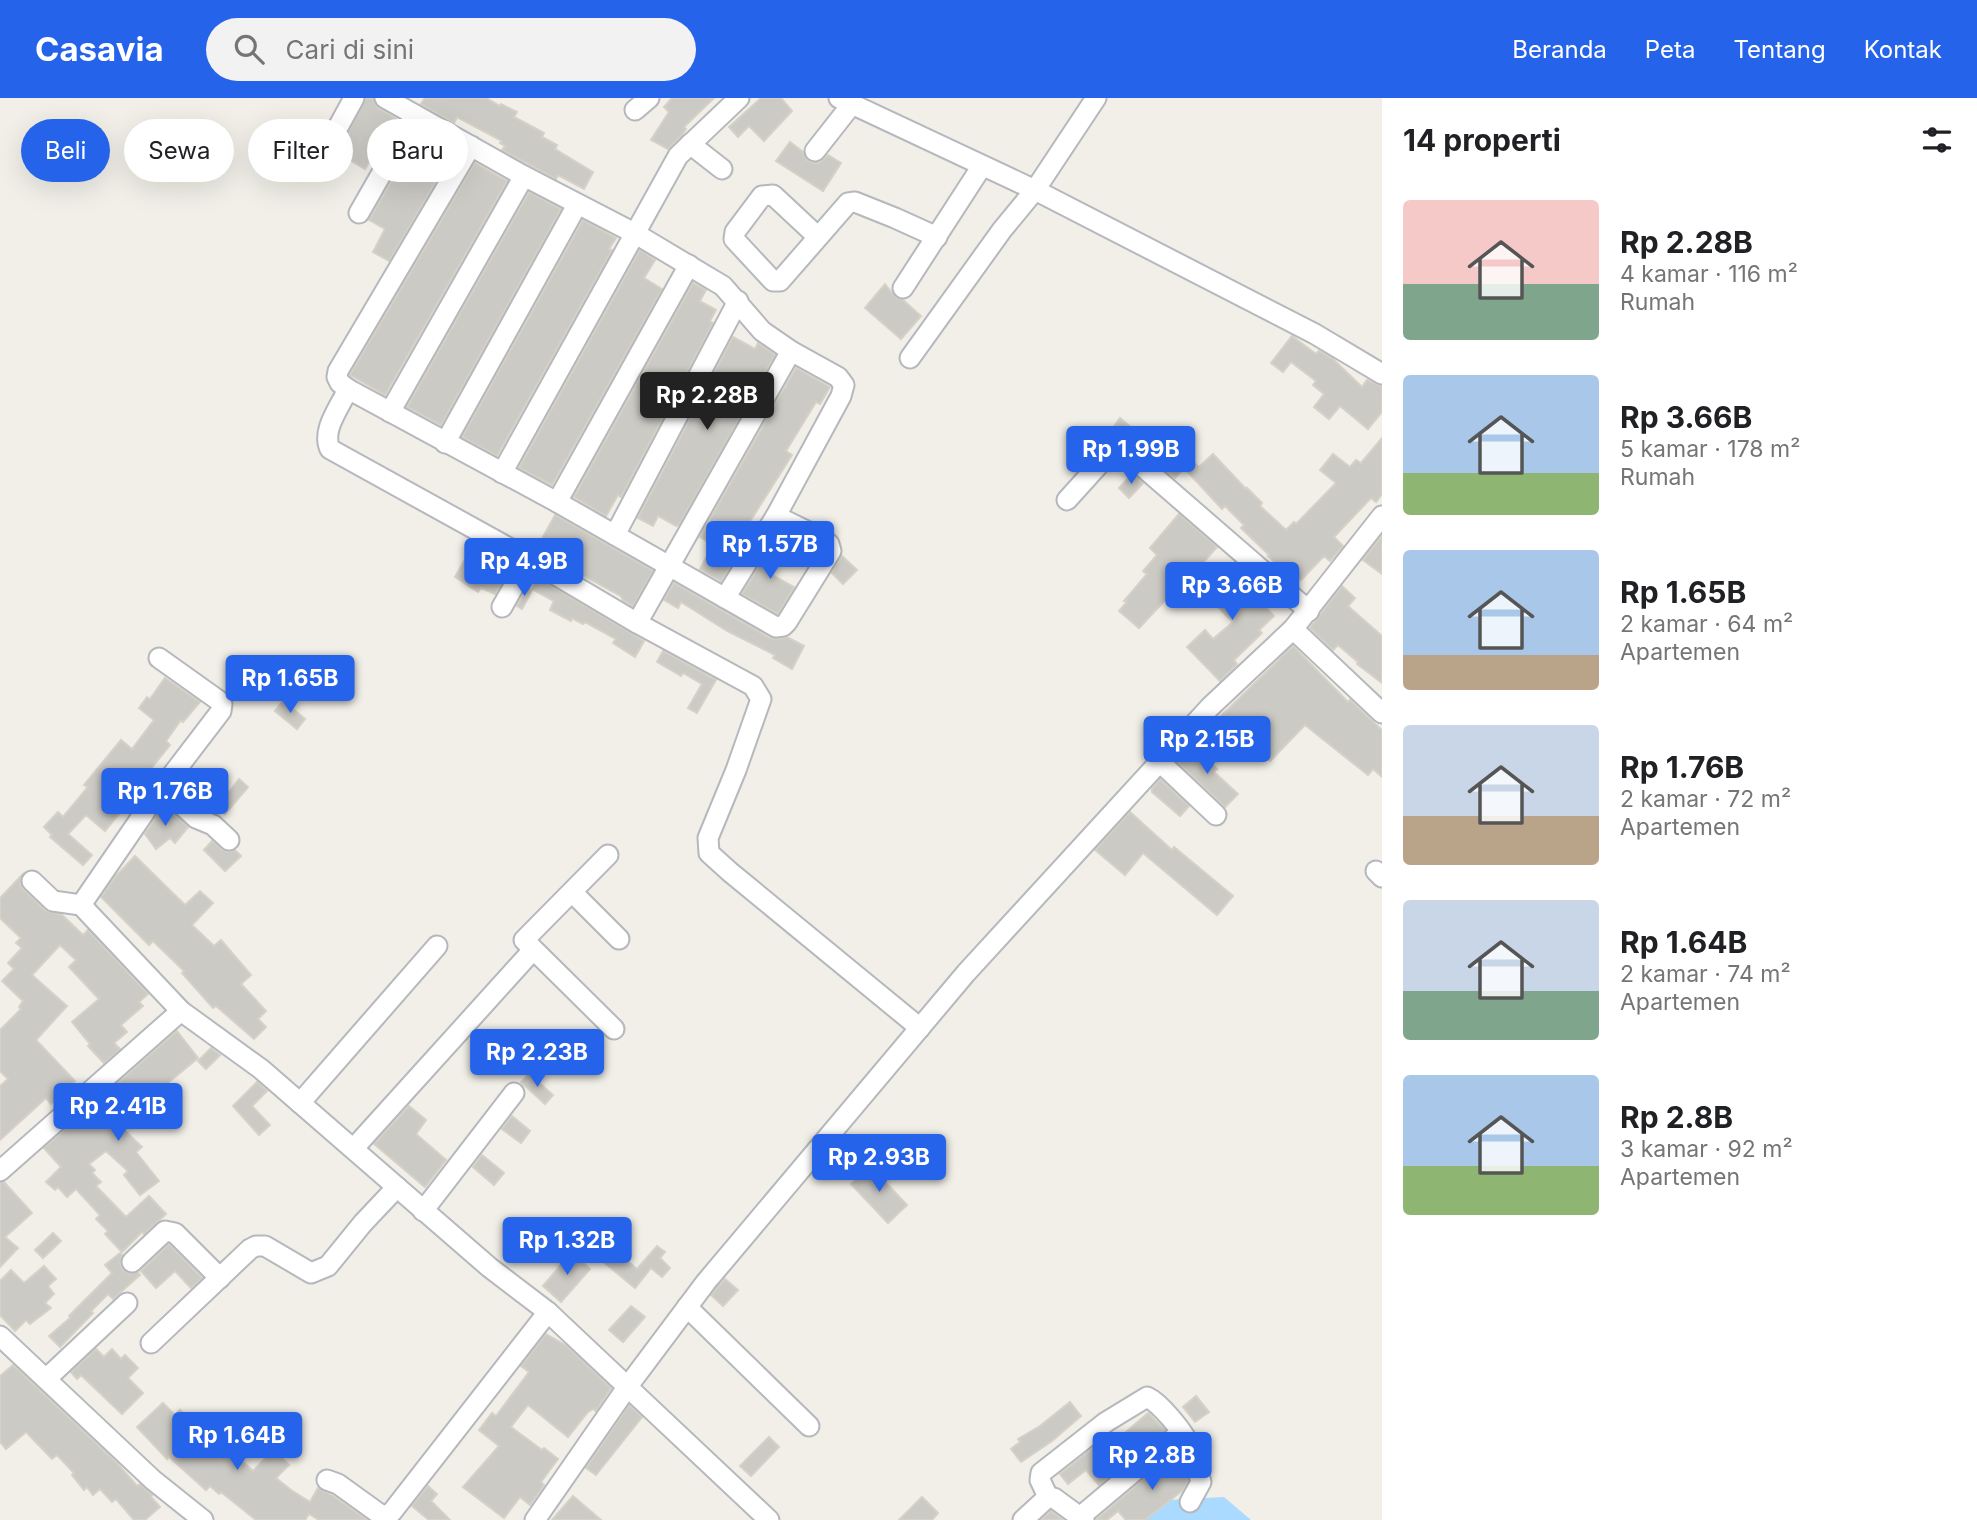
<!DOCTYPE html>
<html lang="id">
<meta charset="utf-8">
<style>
:root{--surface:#fff;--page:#f2f2f2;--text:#202124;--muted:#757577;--accent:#2563eb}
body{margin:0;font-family:Inter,sans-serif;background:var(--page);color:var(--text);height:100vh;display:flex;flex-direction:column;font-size:26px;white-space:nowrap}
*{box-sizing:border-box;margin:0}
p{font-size:23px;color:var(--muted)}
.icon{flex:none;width:38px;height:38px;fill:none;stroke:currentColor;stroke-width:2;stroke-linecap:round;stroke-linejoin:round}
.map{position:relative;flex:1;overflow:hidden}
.panel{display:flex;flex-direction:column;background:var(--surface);width:595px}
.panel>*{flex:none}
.hud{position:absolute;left:21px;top:21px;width:665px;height:63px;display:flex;gap:14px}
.price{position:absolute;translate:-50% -60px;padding:0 16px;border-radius:7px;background:var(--accent);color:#fff;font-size:23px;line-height:46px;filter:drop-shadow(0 2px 4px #0008)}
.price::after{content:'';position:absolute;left:50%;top:42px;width:21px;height:16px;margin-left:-10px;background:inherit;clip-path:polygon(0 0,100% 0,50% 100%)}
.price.active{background:#222;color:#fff}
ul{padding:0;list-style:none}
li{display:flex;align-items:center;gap:21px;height:175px;padding:0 21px}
li span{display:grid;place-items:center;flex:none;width:196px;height:140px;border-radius:7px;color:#555}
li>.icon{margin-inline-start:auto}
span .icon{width:84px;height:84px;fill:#fffc;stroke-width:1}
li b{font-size:30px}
h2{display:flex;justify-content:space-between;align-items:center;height:84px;padding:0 21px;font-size:30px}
.tag{padding:0 24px;border-radius:32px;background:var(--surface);box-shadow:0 7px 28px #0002;font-size:24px;line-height:63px}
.tag.active{background:var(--accent);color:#fff}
header{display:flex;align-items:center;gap:42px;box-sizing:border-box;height:98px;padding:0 35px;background:var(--accent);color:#fff}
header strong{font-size:33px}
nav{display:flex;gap:38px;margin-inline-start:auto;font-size:24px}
.search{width:490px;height:63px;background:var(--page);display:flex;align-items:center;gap:18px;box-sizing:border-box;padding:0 24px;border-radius:38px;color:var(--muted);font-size:26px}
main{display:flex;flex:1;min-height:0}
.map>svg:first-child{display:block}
.water{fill:#aadaff}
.building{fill:#cccac5;stroke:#d6d1c6;stroke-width:2}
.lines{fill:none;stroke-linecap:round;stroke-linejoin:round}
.minor-casing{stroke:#b5b8bc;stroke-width:23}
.minor{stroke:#fff;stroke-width:19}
</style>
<header>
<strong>Casavia</strong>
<div class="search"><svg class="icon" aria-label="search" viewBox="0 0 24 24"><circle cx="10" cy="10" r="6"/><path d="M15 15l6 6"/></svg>Cari di sini</div>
<nav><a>Beranda</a><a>Peta</a><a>Tentang</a><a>Kontak</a></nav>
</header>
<main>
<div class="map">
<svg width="1382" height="1422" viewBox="0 0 1382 1422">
<rect width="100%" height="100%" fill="#f1efe8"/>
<path class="water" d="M 1224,1399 L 1251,1422 L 1138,1422 L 1169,1402 Z"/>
<g class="building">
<path d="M 366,0 L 373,0 L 378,10 L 398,22 L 393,31 L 389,29 L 365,71 L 343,58 L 336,70 L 331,67 Z"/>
<path d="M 425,0 L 486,0 L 500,8 L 501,6 L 517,14 L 514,19 L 544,35 L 542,39 L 557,47 L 555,51 L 593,74 L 584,91 L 558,77 L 556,81 L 502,52 L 505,48 L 500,45 L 502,43 L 457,19 L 454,25 L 421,6 Z"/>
<path d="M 672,0 L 714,0 L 684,29 L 686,31 L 681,38 L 668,51 L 651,42 L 669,14 L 664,9 Z"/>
<path d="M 761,0 L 781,0 L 792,13 L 764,43 L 749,28 L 738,39 L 729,29 Z"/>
<path d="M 420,34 L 454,53 L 389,163 L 373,154 L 385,131 L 369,122 Z"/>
<path d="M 790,44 L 803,54 L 807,62 L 813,65 L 819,65 L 828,57 L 841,65 L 823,93 L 776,63 Z"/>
<path d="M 475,65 L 507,83 L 385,297 L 350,277 Z"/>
<path d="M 529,94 L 561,111 L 441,327 L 407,309 Z"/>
<path d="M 583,122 L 616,140 L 609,151 L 612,152 L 497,358 L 462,339 Z"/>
<path d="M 640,152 L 655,162 L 644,180 L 662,191 L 552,387 L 519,370 Z"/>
<path d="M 693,185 L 706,192 L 700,203 L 716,212 L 710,223 L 713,225 L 621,399 L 618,397 L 606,418 L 574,399 Z"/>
<path d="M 885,186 L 896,200 L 903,202 L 921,218 L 901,241 L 865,210 Z"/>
<path d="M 1292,238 L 1316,256 L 1319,253 L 1332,260 L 1362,289 L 1367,282 L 1382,288 L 1382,314 L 1368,331 L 1340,308 L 1329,321 L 1314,309 L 1324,296 L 1313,287 L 1316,283 L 1291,264 L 1283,274 L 1271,265 Z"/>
<path d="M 733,239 L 755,251 L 758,245 L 775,257 L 679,427 L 676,428 L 658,418 L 653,428 L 638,420 Z"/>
<path d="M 796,270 L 830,289 L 820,306 L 816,304 L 786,353 L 792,357 L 735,447 L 725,466 L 730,469 L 721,483 L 700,471 L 713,447 L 700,439 Z"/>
<path d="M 1120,320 L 1160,354 L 1169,344 L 1199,369 L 1213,356 L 1246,391 L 1247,390 L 1262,405 L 1260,408 L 1286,432 L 1294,424 L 1296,426 L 1336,385 L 1320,372 L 1333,356 L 1350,369 L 1356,362 L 1361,365 L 1382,340 L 1382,396 L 1376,404 L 1371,400 L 1334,439 L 1343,448 L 1330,463 L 1324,458 L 1301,482 L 1286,468 L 1283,472 L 1268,458 L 1269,457 L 1241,430 L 1244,427 L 1225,408 L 1222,411 L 1184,370 L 1175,380 L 1129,341 L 1120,338 L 1112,331 Z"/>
<path d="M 1132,376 L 1143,385 L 1129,400 L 1119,390 Z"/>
<path d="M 1179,416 L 1217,449 L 1173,498 L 1171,496 L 1139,530 L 1119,513 L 1127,504 L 1124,503 L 1147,476 L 1143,473 L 1157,457 L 1150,450 Z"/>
<path d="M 555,417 L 653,473 L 633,508 L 623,502 L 621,498 L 549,459 L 551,456 L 538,448 Z"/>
<path d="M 781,434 L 796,441 L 793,446 L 785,441 L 767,474 L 794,489 L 778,516 L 742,496 Z"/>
<path d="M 1382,438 L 1382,476 L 1363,462 Z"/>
<path d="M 474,445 L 512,466 L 495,496 L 481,490 L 478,494 L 455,479 Z"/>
<path d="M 842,458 L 857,472 L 843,486 L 832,475 Z"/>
<path d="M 1235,465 L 1255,482 L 1248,490 L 1274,518 L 1259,532 L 1262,535 L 1234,562 L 1237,566 L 1220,583 L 1187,549 L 1205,532 L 1213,541 L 1233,524 L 1204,495 Z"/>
<path d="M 538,480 L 644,543 L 635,559 L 613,545 L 616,541 L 585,524 L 583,526 L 572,520 L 571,523 L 550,512 L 554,503 L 532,491 Z"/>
<path d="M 674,485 L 770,540 L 778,541 L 787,539 L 804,548 L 792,571 L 773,560 L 775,557 L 727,533 L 681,504 L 678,510 L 664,502 Z"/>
<path d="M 1342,488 L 1355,500 L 1348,508 L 1382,538 L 1382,585 L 1357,566 L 1358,564 L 1338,547 L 1333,552 L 1310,530 Z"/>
<path d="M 527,489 L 532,492 L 522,511 L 517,508 Z"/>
<path d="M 1293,548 L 1348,604 L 1350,602 L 1382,632 L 1382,679 L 1373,671 L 1368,677 L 1305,627 L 1270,663 L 1221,618 Z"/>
<path d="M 663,553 L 716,582 L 697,615 L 688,610 L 702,586 L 683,575 L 681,578 L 657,564 Z"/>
<path d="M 165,580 L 200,604 L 183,624 L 181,622 L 166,643 L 170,647 L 133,693 L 136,695 L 105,733 L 86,717 L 68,736 L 92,757 L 83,767 L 50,739 L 52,737 L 44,729 L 58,714 L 63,719 L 88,689 L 84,687 L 121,642 L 132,651 L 154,622 L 139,610 L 147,599 L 150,601 Z"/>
<path d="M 253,584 L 262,590 L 256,599 L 247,593 Z"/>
<path d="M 283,603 L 305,621 L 297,631 L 275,613 Z"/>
<path d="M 1192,647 L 1217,671 L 1214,674 L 1238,696 L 1225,709 L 1177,663 Z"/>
<path d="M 201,671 L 229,694 L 239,681 L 248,689 L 225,716 L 210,704 L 205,710 L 203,709 L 179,688 L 185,681 L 189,684 Z"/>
<path d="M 1160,681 L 1189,708 L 1180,718 L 1152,694 L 1152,691 Z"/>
<path d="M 164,708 L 188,729 L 175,745 L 170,740 L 156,751 L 145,736 Z"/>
<path d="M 1130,714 L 1172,752 L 1174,749 L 1233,798 L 1217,817 L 1143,755 L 1125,777 L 1095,752 Z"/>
<path d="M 212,743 L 221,751 L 227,754 L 235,752 L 241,758 L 225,773 L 204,752 Z"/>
<path d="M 135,758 L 185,807 L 200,793 L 213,805 L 192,827 L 214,848 L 221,842 L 251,877 L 241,886 L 266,913 L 258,921 L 266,929 L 254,941 L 216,908 L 213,910 L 182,875 L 184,873 L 153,843 L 149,847 L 101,799 L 116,778 Z"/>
<path d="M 22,777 L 20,786 L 23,791 L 45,812 L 62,817 L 83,837 L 88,832 L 148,896 L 139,904 L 143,908 L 121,927 L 127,934 L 114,945 L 120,951 L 104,965 L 88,948 L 90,946 L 72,924 L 99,901 L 69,869 L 76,862 L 60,847 L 32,877 L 67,908 L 36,942 L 75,983 L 51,1006 L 46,1000 L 0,1042 L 0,988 L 8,981 L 0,973 L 0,932 L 21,911 L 19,909 L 23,903 L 2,883 L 14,871 L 8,865 L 22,850 L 16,845 L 21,840 L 0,820 L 0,800 Z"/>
<path d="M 177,933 L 198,960 L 141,1007 L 144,1011 L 121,1029 L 142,1049 L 136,1054 L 159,1083 L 140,1097 L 124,1077 L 128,1073 L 106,1053 L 89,1066 L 95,1072 L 92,1075 L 101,1084 L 96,1088 L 126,1119 L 149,1098 L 166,1116 L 144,1136 L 142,1134 L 122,1154 L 105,1136 L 108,1133 L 96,1121 L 100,1117 L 76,1091 L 67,1099 L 58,1089 L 55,1092 L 46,1084 L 61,1069 L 44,1050 Z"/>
<path d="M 211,950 L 220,957 L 206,971 L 198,963 Z"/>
<path d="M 529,976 L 553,997 L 545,1006 L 521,984 Z"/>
<path d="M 257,984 L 267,993 L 252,1008 L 270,1027 L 259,1037 L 233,1008 Z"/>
<path d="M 409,1008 L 426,1022 L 416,1036 L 446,1062 L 425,1089 L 374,1046 Z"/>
<path d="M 512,1018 L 530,1033 L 521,1045 L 502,1031 Z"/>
<path d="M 482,1057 L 504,1075 L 494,1087 L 473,1069 Z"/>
<path d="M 870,1068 L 907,1107 L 888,1125 L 851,1086 Z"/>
<path d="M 4,1084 L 32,1115 L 5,1139 L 18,1150 L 0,1169 L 0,1085 Z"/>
<path d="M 53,1135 L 61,1143 L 43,1160 L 35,1152 Z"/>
<path d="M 605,1144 L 637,1171 L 657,1148 L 665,1154 L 660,1160 L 670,1170 L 662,1179 L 651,1170 L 635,1190 L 595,1157 Z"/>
<path d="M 169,1146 L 202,1180 L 191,1190 L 175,1173 L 156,1190 L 141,1173 Z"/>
<path d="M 572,1154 L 590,1171 L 561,1204 L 543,1188 Z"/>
<path d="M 120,1155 L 122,1157 L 120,1166 L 123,1172 L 129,1176 L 138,1174 L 140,1177 L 113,1201 L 108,1196 L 91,1213 L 93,1215 L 60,1249 L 49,1238 L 70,1220 L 69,1218 L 112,1175 L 105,1167 Z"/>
<path d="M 44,1168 L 56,1181 L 48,1188 L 54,1196 L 45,1205 L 51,1210 L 30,1226 L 26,1222 L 15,1233 L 0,1217 L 0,1183 L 11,1172 L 24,1185 Z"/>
<path d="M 725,1181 L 738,1192 L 723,1208 L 711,1197 Z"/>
<path d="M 631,1208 L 645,1219 L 623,1244 L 609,1232 Z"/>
<path d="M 546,1236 L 567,1248 L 611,1290 L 596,1313 L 593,1311 L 588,1314 L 568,1339 L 528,1307 L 511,1329 L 542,1352 L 544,1350 L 558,1361 L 541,1384 L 544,1387 L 530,1407 L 520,1399 L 504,1420 L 463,1389 L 499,1348 L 479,1332 L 492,1315 L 496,1318 L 529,1274 L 521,1268 Z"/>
<path d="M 96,1251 L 104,1259 L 112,1251 L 121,1261 L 125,1257 L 138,1270 L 128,1280 L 143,1295 L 122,1316 L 81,1277 L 77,1281 L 71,1274 Z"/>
<path d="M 13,1267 L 117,1365 L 137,1388 L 140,1386 L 152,1397 L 151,1399 L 160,1409 L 145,1422 L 134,1422 L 116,1401 L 112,1404 L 100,1391 L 93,1397 L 87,1389 L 84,1392 L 72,1377 L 74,1375 L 57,1357 L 52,1361 L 26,1334 L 6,1351 L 0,1344 L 0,1278 Z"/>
<path d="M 1196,1298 L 1209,1314 L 1195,1324 L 1183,1309 Z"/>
<path d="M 1070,1304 L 1081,1318 L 1052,1343 L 1021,1364 L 1011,1351 L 1020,1344 L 1018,1341 L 1040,1328 Z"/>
<path d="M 163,1305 L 175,1317 L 180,1312 L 198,1331 L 205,1325 L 215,1335 L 213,1336 L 253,1373 L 274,1351 L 289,1367 L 276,1380 L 291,1392 L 310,1404 L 318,1390 L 332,1397 L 367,1422 L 319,1422 L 309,1416 L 305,1422 L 256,1422 L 221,1394 L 219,1396 L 210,1388 L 206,1392 L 169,1359 L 167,1361 L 137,1329 Z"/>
<path d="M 629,1307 L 642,1319 L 596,1377 L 586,1370 Z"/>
<path d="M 1148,1315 L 1165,1332 L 1099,1387 L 1086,1372 L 1068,1386 L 1060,1376 L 1101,1344 L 1106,1351 Z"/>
<path d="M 769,1339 L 779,1349 L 751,1378 L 740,1368 Z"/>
<path d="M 1178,1352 L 1188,1383 L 1183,1392 L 1145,1422 L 1126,1422 L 1118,1413 L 1107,1422 L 1096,1422 Z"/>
<path d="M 428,1388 L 437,1396 L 431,1403 L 450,1422 L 429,1422 L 412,1408 Z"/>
<path d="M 573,1398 L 601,1422 L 552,1422 Z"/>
<path d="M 922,1399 L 938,1415 L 932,1422 L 899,1422 Z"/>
<path d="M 1051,1413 L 1063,1422 L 1041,1422 Z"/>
</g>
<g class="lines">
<g class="minor-casing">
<g id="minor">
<path d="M 385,0 L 524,78 L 636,136 L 723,188 L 762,233 L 791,253 L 838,279 L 844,287 L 841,298 L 776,418 L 725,500"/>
<path d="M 839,0 L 1035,92 L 1315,236 L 1382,276"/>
<path d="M 635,12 L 649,0"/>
<path d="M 690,46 L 722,71"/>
<path d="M 815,53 L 852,6"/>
<path d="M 319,64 L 354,0"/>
<path d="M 359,115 L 415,17"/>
<path d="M 818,139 L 773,97 L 762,98 L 735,134 L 734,141 L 773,183 L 780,183 L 848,105 L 855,104 L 895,120 L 937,139"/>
<path d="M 903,190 L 982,68"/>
<path d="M 910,260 L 1002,132 L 1035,92 L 1096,0"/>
<path d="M 348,291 L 340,285 L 337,279 L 338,273 L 471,48"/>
<path d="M 390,314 L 524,78"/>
<path d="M 445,345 L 577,107"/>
<path d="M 502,375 L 678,58 L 739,0"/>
<path d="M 1067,402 L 1114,350 L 1121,350 L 1309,513"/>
<path d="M 557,404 L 689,167"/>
<path d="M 776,418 L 823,441 L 829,446 L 831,453 L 787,524 L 783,528 L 776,529 L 557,404 L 348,291 C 340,309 321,332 330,351 L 529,461 L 637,525 L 753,588 L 761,601 L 736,672 L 708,740 L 709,755 L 730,774 L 920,930"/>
<path d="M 615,437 L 738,203"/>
<path d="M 502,509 L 529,461"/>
<path d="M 637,525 L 791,253"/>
<path d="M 1293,531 L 1382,615"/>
<path d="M 1160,664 L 1216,717"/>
<path d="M 163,690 L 196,720 L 213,727 L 229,742"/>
<path d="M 608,757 L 524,842 L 614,931"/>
<path d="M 1376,773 L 1382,779"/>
<path d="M 32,783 L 53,803 L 81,807 L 181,913 L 261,971 L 489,1169 L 548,1214 L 769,1422"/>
<path d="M 572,794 L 619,841"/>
<path d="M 81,807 L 153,702 L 221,613 L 222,606 L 218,602 L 159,560"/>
<path d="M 300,1005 L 437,848"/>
<path d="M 354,1050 L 533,852"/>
<path d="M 0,1073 L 181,913"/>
<path d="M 423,1113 L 514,995"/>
<path d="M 132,1164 L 165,1133 L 175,1135 L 220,1180"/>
<path d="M 687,1209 L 809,1328"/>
<path d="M 0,1238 L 153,1382 L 203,1422"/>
<path d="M 151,1245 L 250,1151 L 256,1148 L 265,1148 L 311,1175 L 328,1168 L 363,1125 L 397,1089"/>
<path d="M 46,1281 L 127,1205"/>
<path d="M 327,1382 L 338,1386 L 381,1417 L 386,1418 L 392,1414 L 548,1214"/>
<path d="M 1048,1399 L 1040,1382 L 1041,1375 L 1106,1324 L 1147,1299 C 1160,1305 1182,1332 1189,1346 C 1194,1357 1197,1371 1201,1384 L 1190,1404"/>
<path d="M 1081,1418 L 1181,1334"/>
<path d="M 535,1422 L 628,1288 L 706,1184 L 966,875 L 1210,609 L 1293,531 L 1382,418"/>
<path d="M 1023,1422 L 1048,1399 L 1054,1400 L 1084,1422"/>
</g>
</g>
<use href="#minor" class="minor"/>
</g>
</svg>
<b class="price active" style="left:707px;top:334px">Rp 2.28B</b>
<b class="price" style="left:1131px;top:388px">Rp 1.99B</b>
<b class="price" style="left:770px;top:483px">Rp 1.57B</b>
<b class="price" style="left:524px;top:500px">Rp 4.9B</b>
<b class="price" style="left:1232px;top:524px">Rp 3.66B</b>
<b class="price" style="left:290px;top:617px">Rp 1.65B</b>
<b class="price" style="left:1207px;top:678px">Rp 2.15B</b>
<b class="price" style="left:165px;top:730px">Rp 1.76B</b>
<b class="price" style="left:537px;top:991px">Rp 2.23B</b>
<b class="price" style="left:118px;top:1045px">Rp 2.41B</b>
<b class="price" style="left:879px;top:1096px">Rp 2.93B</b>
<b class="price" style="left:567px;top:1179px">Rp 1.32B</b>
<b class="price" style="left:237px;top:1374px">Rp 1.64B</b>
<b class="price" style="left:1152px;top:1394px">Rp 2.8B</b>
<div class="hud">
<a class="tag active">Beli</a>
<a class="tag">Sewa</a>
<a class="tag">Filter</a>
<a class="tag">Baru</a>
</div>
</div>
<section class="panel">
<h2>14 properti<svg class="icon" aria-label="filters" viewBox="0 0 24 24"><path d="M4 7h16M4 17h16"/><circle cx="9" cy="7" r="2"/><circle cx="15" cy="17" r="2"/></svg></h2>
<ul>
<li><span style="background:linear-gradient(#f6c9c9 60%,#7fa58c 0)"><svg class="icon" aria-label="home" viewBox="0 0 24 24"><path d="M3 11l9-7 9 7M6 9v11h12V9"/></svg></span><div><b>Rp 2.28B</b><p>4 kamar · 116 m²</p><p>Rumah</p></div></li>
<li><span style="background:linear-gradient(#a9c7e8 70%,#8fb573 0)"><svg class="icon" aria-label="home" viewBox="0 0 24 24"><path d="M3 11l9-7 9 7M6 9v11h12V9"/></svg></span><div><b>Rp 3.66B</b><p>5 kamar · 178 m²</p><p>Rumah</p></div></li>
<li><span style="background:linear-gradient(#a9c7e8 75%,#b9a48a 0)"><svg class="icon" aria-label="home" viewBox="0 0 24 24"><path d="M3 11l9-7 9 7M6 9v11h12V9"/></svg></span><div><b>Rp 1.65B</b><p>2 kamar · 64 m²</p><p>Apartemen</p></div></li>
<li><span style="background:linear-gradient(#c9d6e8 65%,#b9a48a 0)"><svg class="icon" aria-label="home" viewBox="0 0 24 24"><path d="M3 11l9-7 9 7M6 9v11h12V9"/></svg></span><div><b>Rp 1.76B</b><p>2 kamar · 72 m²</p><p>Apartemen</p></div></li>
<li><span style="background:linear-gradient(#c9d6e8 65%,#7fa58c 0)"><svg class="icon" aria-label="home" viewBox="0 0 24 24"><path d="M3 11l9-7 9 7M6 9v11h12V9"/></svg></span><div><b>Rp 1.64B</b><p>2 kamar · 74 m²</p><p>Apartemen</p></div></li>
<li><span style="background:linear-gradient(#a9c7e8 65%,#8fb573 0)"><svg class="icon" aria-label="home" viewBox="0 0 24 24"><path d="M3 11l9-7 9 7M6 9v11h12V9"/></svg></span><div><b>Rp 2.8B</b><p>3 kamar · 92 m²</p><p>Apartemen</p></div></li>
</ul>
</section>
</main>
